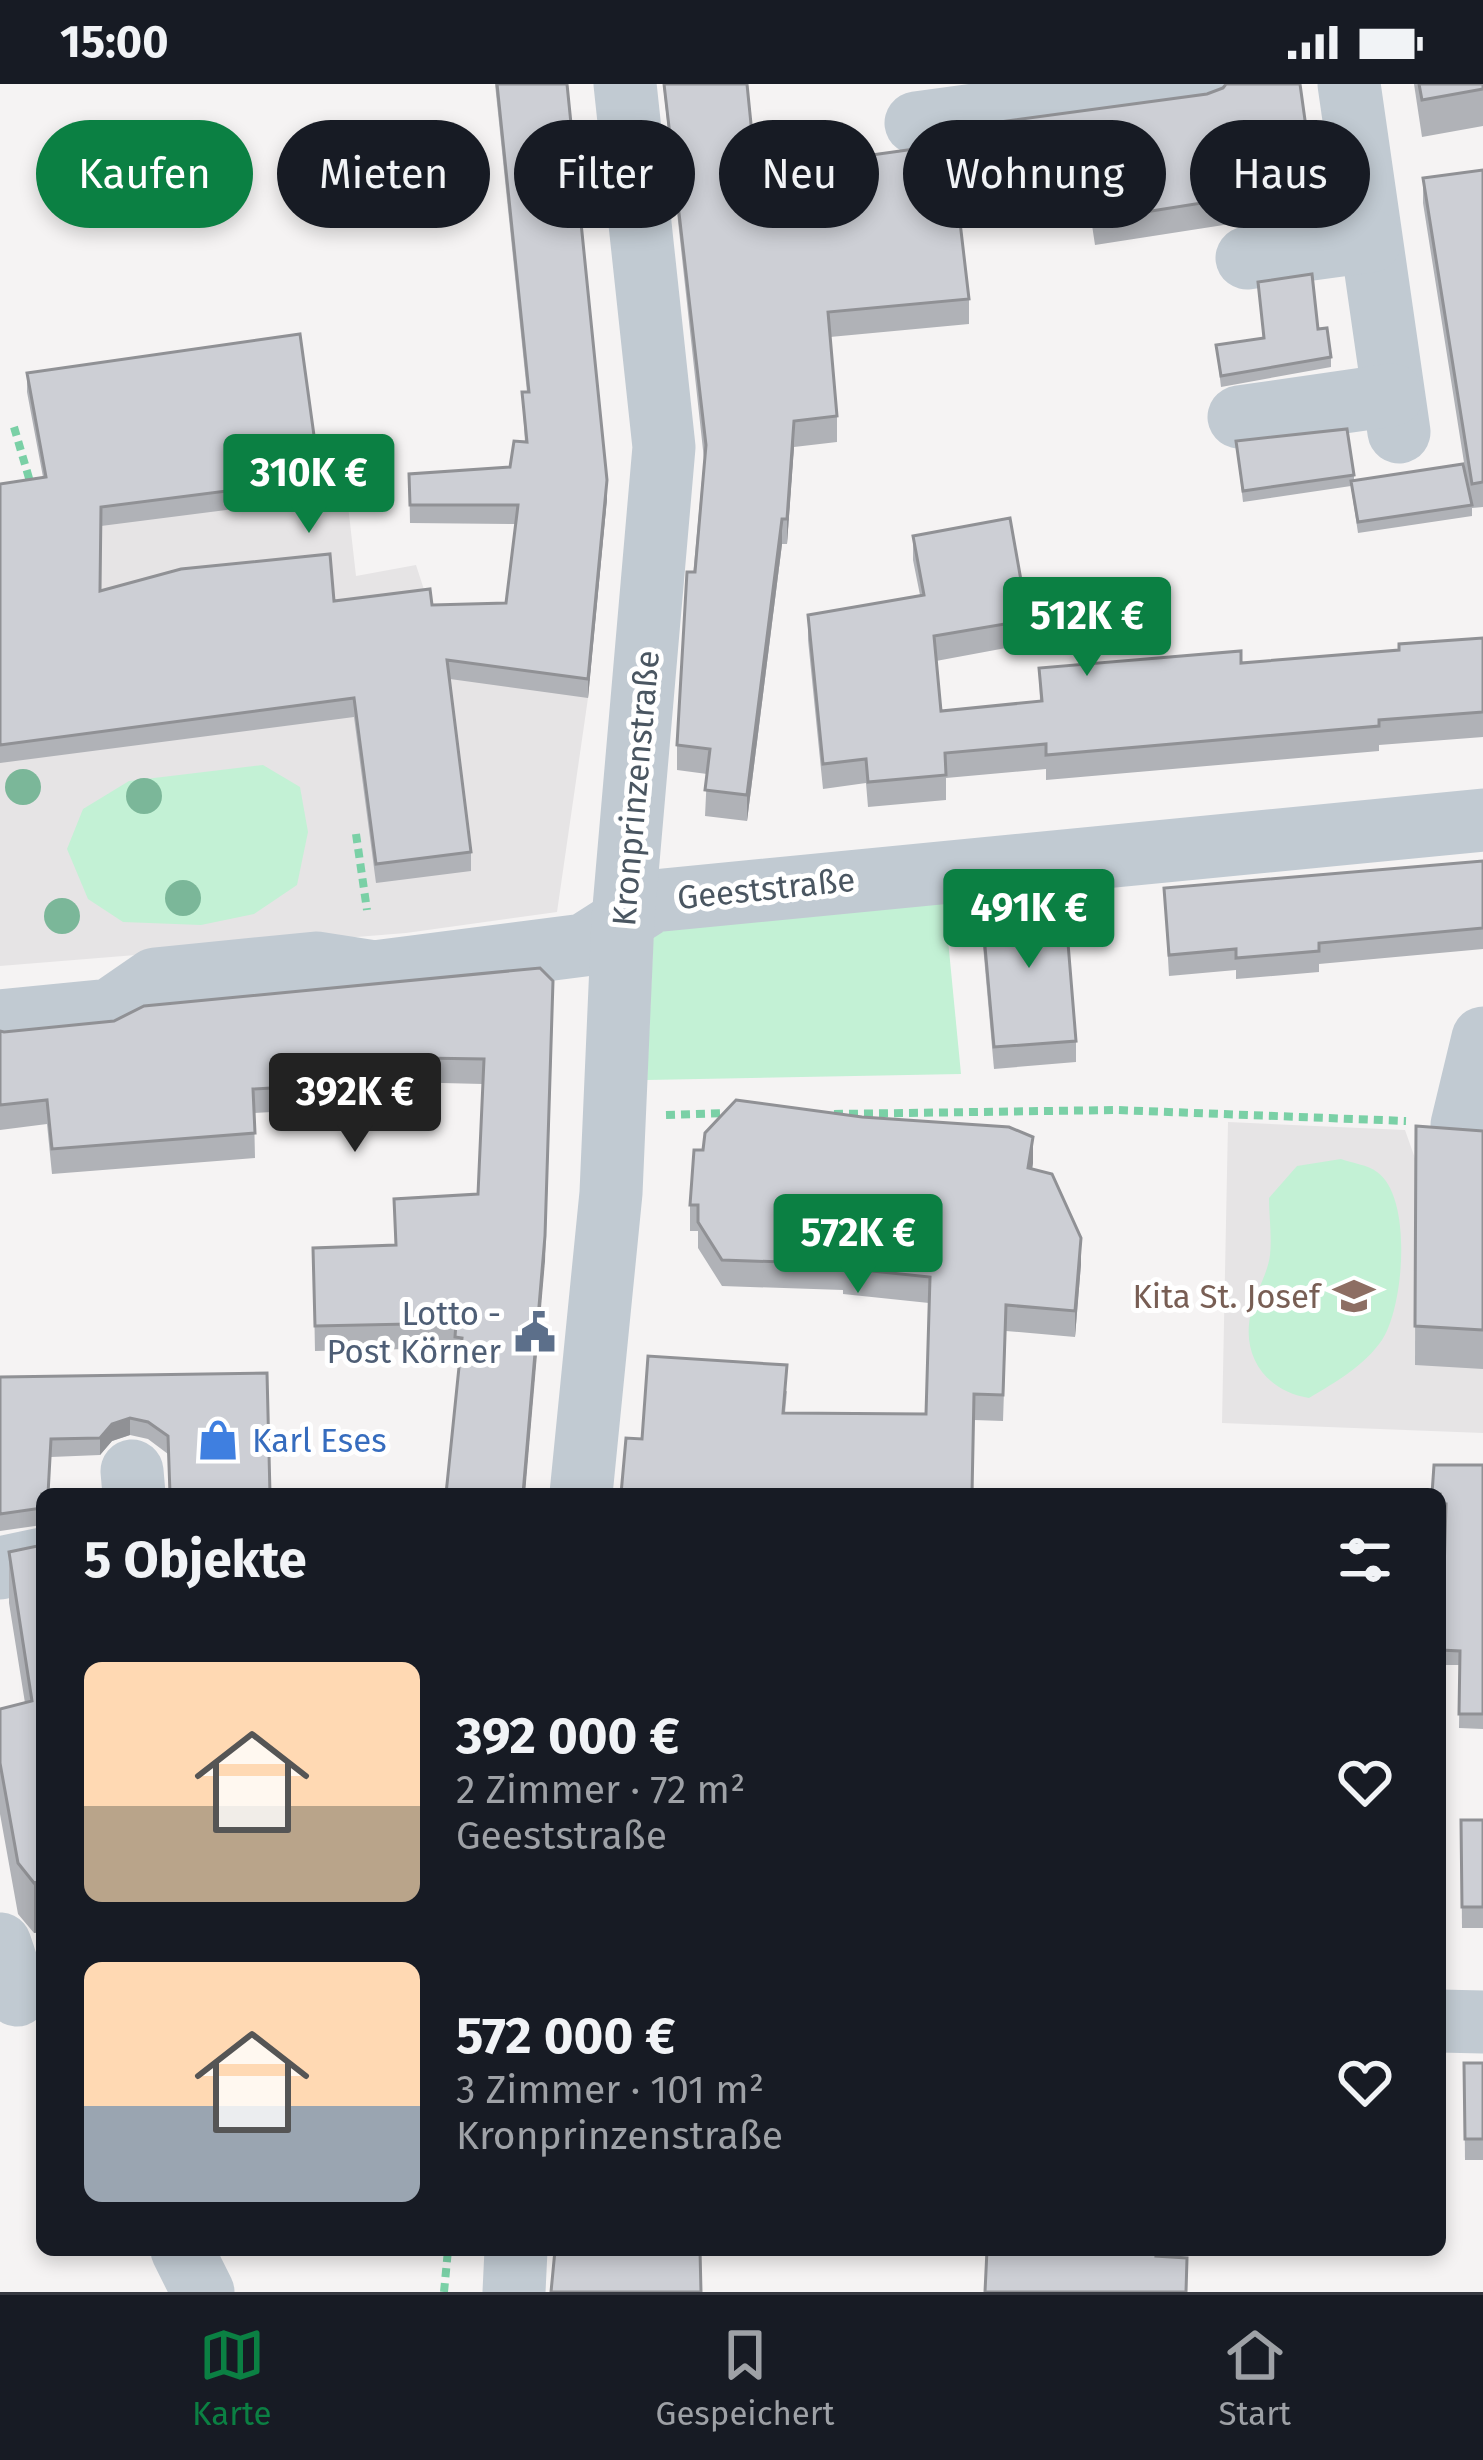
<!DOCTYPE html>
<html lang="de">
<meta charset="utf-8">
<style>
:root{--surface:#171b24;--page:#20242c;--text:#f1f3f6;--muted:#9ea1a6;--line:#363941;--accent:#0b8043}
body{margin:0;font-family:"Fira Sans",sans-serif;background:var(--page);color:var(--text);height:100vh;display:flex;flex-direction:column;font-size:45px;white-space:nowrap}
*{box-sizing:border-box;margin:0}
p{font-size:39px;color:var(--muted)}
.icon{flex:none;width:66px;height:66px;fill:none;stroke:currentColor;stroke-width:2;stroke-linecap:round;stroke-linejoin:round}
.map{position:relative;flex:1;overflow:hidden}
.panel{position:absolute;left:36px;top:1404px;width:1410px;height:768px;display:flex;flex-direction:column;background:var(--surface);border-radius:18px;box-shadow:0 6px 18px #0003}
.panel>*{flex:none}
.banner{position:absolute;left:36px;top:36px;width:1413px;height:108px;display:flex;gap:24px}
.price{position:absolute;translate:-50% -102px;padding:0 27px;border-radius:12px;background:var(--accent);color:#fff;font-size:39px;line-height:78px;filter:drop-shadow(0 3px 6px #0008)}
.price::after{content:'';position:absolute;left:50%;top:72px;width:36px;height:27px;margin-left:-18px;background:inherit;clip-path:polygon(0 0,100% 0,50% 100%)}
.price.active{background:#222;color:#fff}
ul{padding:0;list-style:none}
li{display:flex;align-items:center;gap:36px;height:300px;padding:0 48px}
li span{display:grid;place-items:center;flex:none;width:336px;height:240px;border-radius:18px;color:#555}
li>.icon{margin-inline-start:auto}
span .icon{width:144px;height:144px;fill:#fffc;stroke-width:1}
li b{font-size:51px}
h2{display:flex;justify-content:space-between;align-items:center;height:144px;padding:0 48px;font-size:51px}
.tag{padding:0 42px;border-radius:54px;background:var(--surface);box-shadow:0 6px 18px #0003;font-size:42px;line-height:108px}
.tag.active{background:var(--accent);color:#fff}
.status{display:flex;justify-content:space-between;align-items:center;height:84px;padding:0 60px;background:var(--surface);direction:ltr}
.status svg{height:33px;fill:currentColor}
.tab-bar{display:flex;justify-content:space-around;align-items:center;height:168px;border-top:3px solid var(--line);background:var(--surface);font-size:33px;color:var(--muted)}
.tab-bar a{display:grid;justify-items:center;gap:6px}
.tab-bar .active{color:var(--accent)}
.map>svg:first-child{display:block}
.education{fill:#e6e4e5}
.green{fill:#c3f1d5}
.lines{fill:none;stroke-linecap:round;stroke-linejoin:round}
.path{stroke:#7ad0a6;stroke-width:8;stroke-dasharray:9 6;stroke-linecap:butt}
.minor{stroke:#c1cad2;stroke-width:63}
.tree{fill:#7bb799}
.wall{fill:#b0b2b7}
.shaded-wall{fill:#909195}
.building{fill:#cdcfd5;stroke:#909195;stroke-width:3}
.labels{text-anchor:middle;stroke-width:10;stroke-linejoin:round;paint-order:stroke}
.street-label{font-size:33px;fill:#4a5661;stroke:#fff}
.education-label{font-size:33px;fill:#785e54;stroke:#fff;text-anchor:end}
.service-label{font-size:33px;fill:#4e5e75;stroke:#fff;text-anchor:end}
.shop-label{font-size:33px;fill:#366cbe;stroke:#fff;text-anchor:start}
</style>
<div class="status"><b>15:00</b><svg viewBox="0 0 49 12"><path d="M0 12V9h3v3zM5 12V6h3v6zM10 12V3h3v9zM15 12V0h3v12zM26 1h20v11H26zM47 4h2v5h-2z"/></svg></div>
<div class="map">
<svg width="1483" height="2208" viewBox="0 0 1483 2208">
<rect width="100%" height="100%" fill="#f5f3f3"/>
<g class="education">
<path d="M 340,351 L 356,492 L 416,481 L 430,524 L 588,614 L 557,828 L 406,849 L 0,882 L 0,419 Z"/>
<path d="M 1228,1038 L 1405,1046 L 1417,1080 L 1483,1085 L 1483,1349 L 1222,1339 Z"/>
</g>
<g class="green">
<path d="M 263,681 L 300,703 L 308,748 L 297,801 L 254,830 L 201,841 L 123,838 L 88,815 L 67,765 L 83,725 L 129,697 Z"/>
<path d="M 942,794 L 961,990 L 647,996 L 654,836 Z"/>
<path d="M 1341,1075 C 1352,1079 1368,1081 1377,1088 C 1413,1113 1404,1223 1382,1256 C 1364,1282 1336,1298 1309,1314 C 1265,1307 1239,1270 1252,1225 C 1256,1207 1268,1189 1270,1171 C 1272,1153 1269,1132 1269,1114 L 1297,1082 Z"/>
</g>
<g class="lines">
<g class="path">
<path d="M 14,343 L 31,401"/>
<path d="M 356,750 L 367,826"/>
<path d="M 834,1030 L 1117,1026 L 1406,1037"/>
<path d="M 666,1031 L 729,1029"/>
<path d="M 444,2208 L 448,2166"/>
</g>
<g class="minor">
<path d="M 1349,0 L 1399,348"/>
<path d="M 916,39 L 1202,0"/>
<path d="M 1247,174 L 1370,157"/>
<path d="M 1239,333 L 1392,311"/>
<path d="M 0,937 L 110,926 L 155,895 L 316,879 L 374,888 L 584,861 L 653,817 L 1483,736"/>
<path d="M 1462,1041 L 1483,954"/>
<path d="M 132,1387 L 134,1410"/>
<path d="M 581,1410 L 611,1109 L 623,835 L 664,363 L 625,0"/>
<path d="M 0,1484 L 42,1475"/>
<path d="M 0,1860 L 17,1911"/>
<path d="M 1440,1937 L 1483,1938"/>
<path d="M 182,2166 L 203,2208"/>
<path d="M 514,2208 L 516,2166"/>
</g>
</g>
<g class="tree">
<circle cx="23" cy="703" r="18"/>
<circle cx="144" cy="712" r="18"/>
<circle cx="183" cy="814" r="18"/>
<circle cx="62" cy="832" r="18"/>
</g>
<g class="wall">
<path d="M 495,0 L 567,0 L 607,415 L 588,614 L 450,595 L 471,768 L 471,787 L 376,799 L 354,633 L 0,679 L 0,400 L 43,393 L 27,308 L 27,289 L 320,395 L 320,414 L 101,442 L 100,507 L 432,521 L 506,519 L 515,440 L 410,439 L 409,390 L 510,383 L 525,358 L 522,308 L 527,308 Z"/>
<path d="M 663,0 L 747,0 L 755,80 L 764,86 L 963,59 L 963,43 L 1314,101 L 1314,127 L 1095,161 L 1087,108 L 959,129 L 969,215 L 969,240 L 830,253 L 837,332 L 837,358 L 794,363 L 787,460 L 782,460 L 747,737 L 705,732 L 707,690 L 677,686 L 677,661 L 704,375 Z"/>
<path d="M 1414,0 L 1483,0 L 1483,42 L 1422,53 Z"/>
<path d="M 1483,86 L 1483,423 L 1472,424 L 1472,432 L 1358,449 L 1351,402 L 1243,418 L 1236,357 L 1354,391 L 1354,396 L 1469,410 L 1423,119 L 1423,94 Z"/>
<path d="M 1258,198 L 1318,245 L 1331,273 L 1331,283 L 1221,303 L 1216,261 L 1263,254 Z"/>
<path d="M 913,452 L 1028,536 L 1028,560 L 936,577 L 941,627 L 1040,617 L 1039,584 L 1241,579 L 1399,566 L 1483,554 L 1483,653 L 1379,661 L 1379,667 L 1046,696 L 1046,685 L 946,694 L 946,716 L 868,723 L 866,699 L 823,705 L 808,556 L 808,531 L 920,511 L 913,476 Z"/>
<path d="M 1483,777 L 1483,865 L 1319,880 L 1319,888 L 1236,895 L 1236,886 L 1169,892 L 1164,804 Z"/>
<path d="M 981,818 L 1076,957 L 1076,978 L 994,985 L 981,839 Z"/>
<path d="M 540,884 L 545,1177 L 460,1278 L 455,1278 L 455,1264 L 315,1267 L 313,1164 L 395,1161 L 394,1115 L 478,1110 L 483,1000 L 361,997 L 361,1023 L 254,1029 L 255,1074 L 52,1090 L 47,1040 L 0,1046 L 0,947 L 4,948 L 114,937 Z"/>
<path d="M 1416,1042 L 1483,1047 L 1483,1285 L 1415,1281 Z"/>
<path d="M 1033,1079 L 1032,1085 L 1081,1180 L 1075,1253 L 1006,1247 L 1003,1337 L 974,1336 L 972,1410 L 621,1410 L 642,1355 L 787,1307 L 785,1329 L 926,1330 L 929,1219 L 843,1210 L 843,1206 L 722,1202 L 698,1164 L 698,1147 L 690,1147 L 690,1121 Z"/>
<path d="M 267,1289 L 168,1370 L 148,1355 L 130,1351 L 112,1357 L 100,1371 L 51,1373 L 42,1410 L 42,1441 L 0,1447 L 0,1293 Z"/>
<path d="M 1483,1381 L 1483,1645 L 1459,1644 L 1460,1581 L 1440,1581 L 1440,1524 L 1443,1524 L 1446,1435 L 1440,1435 L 1440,1410 Z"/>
<path d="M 42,1461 L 42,1848 L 34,1849 L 18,1830 L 0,1730 L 0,1625 L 25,1619 L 9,1519 L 9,1468 Z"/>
<path d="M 1461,1736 L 1483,1736 L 1483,1844 L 1462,1844 Z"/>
<path d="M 1464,1979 L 1483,1979 L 1483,2076 L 1465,2076 Z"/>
</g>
<g class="shaded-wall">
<path d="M 794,337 L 794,363 L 787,460 L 787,435 Z"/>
<path d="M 607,396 L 607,415 L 588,614 L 588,595 Z"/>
<path d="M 782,435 L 782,460 L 747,737 L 747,711 Z"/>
<path d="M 553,921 L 545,1177 L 525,1410 L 523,1410 Z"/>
<path d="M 1033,1053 L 1033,1079 L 1028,1110 L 1028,1084 Z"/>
<path d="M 1081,1154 L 1081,1180 L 1075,1253 L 1075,1227 Z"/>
<path d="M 130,1334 L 130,1351 L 112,1357 L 100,1371 L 100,1354 L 112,1340 Z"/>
<path d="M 42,1797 L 42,1848 L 34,1849 L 34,1799 Z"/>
</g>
<g class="building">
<path d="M 497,0 L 567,0 L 607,396 L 588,595 L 447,576 L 471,768 L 376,780 L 354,614 L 0,661 L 0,400 L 46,393 L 27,289 L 300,250 L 320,395 L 101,423 L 100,507 L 181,485 L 330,470 L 334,517 L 430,505 L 432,521 L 506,519 L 518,421 L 410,421 L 409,390 L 510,383 L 514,357 L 527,358 L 522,308 L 529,308 Z"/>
<path d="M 664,0 L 747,0 L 755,80 L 763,79 L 764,86 L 965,58 L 963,43 L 1207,10 L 1223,4 L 1226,0 L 1300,0 L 1314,101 L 1095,136 L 1087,82 L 956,104 L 969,215 L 828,228 L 837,332 L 794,337 L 787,435 L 782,435 L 747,711 L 705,706 L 710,665 L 677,661 L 687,488 L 695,488 L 706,361 Z"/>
<path d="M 1419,0 L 1483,0 L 1483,5 L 1422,16 Z"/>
<path d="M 1483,86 L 1483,398 L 1472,400 L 1423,94 Z"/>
<path d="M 1312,190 L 1318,245 L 1327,244 L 1331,273 L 1221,292 L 1216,261 L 1264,254 L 1258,198 Z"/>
<path d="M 1347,345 L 1354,391 L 1243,407 L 1236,357 Z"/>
<path d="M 1463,380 L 1472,421 L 1358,438 L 1351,397 Z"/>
<path d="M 1010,434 L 1028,536 L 934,552 L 941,627 L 1042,617 L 1039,584 L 1241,567 L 1241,579 L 1399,566 L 1399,560 L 1483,554 L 1483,628 L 1379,636 L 1379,642 L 1046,671 L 1046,660 L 945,669 L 946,691 L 868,698 L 866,675 L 823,680 L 808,531 L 924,511 L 913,452 Z"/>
<path d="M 1483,777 L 1483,844 L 1319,859 L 1319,867 L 1236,874 L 1236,865 L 1169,871 L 1164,804 Z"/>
<path d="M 1064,810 L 1076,957 L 994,963 L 981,818 Z"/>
<path d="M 540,884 L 553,897 L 545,1152 L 523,1410 L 446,1410 L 462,1254 L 455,1253 L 456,1239 L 315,1242 L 313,1164 L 396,1161 L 394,1115 L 478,1110 L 484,975 L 359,973 L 361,999 L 253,1005 L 255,1049 L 52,1065 L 47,1016 L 0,1021 L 0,947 L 4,948 L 114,937 L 144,922 Z"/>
<path d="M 736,1016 L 862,1033 L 1009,1043 L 1033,1053 L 1028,1084 L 1052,1090 L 1081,1154 L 1075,1227 L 1006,1221 L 1003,1311 L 974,1310 L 972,1410 L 749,1408 L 749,1410 L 621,1410 L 626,1354 L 642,1355 L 648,1272 L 787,1281 L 783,1329 L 926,1330 L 930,1193 L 843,1184 L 843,1180 L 722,1176 L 698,1138 L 698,1121 L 690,1121 L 694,1066 L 703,1066 L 705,1049 Z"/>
<path d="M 1416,1042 L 1483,1047 L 1483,1246 L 1415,1242 Z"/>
<path d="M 267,1289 L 270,1410 L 170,1410 L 168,1352 L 148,1338 L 130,1334 L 112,1340 L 100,1354 L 51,1355 L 48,1410 L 42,1410 L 42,1424 L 0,1430 L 0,1293 Z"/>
<path d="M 1434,1381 L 1483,1381 L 1483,1630 L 1459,1630 L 1460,1567 L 1440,1566 L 1440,1524 L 1443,1524 L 1446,1420 L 1440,1420 L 1440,1410 L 1432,1410 Z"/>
<path d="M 42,1461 L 42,1797 L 34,1799 L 18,1779 L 0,1679 L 0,1625 L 32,1617 L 9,1468 Z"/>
<path d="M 1461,1736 L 1483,1736 L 1483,1823 L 1462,1823 Z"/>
<path d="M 1464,1979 L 1483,1979 L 1483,2055 L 1465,2055 Z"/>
<path d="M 555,2166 L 700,2166 L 701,2208 L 551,2208 Z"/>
<path d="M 987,2166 L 1157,2166 L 1156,2172 L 1187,2174 L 1186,2208 L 985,2208 Z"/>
</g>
<defs>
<g id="school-bare" transform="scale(3.24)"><path d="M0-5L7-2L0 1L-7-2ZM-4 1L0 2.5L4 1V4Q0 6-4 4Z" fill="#8d6e63" stroke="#fff" stroke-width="2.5" paint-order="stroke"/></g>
<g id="civic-bare" transform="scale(3.24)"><path d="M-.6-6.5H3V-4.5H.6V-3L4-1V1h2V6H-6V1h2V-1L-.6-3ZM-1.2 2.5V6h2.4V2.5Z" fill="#5c6f8a" stroke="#fff" stroke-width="2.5" paint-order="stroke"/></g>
<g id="shop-bare" transform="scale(3.24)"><path d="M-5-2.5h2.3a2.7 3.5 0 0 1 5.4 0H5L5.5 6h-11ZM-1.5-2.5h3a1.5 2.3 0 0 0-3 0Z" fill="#3f7fe0" stroke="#fff" stroke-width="2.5" paint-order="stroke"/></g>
</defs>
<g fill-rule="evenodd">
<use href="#school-bare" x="1354" y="1212"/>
<use href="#civic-bare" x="535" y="1248"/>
<use href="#shop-bare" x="218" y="1356"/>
</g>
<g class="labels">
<g class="street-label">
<text transform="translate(635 704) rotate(-85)" y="12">Kronprinzenstraße</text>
<text transform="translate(766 804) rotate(-6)" y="12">Geeststraße</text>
</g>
<g class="education-label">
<text x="1320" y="1224">Kita St. Josef</text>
</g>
<g class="service-label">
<text x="501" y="1241">Lotto -<tspan x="501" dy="38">Post Körner</tspan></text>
</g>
<g class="shop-label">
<text x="252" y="1368">Karl Eses</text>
</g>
</g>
</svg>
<b class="price" style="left:309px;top:452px">310K €</b>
<b class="price" style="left:1087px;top:595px">512K €</b>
<b class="price" style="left:1029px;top:887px">491K €</b>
<b class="price active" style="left:355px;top:1071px">392K €</b>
<b class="price" style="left:858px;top:1212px">572K €</b>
<div class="banner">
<a class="tag active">Kaufen</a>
<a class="tag">Mieten</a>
<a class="tag">Filter</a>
<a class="tag">Neu</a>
<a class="tag">Wohnung</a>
<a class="tag">Haus</a>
</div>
<section class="panel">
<h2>5 Objekte<svg class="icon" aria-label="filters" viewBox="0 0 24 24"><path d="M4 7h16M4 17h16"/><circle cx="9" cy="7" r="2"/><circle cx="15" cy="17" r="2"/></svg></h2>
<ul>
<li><span style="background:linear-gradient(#ffd9b3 60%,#b9a48a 0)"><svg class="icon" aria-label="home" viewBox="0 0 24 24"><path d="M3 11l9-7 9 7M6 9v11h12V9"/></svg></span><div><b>392 000 €</b><p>2 Zimmer · 72 m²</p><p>Geeststraße</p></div><svg class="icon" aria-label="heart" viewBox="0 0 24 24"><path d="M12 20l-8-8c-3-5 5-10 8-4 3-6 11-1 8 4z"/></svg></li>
<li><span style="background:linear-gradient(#ffd9b3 60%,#9aa5b1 0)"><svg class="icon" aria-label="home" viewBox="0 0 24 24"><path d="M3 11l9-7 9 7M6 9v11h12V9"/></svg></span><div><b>572 000 €</b><p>3 Zimmer · 101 m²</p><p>Kronprinzenstraße</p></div><svg class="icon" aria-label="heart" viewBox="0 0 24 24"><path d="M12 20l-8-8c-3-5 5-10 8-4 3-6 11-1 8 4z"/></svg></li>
</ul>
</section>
</div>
<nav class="tab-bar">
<a class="active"><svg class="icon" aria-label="map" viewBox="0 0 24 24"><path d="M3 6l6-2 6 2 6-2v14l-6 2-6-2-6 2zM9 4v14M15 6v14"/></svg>Karte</a>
<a><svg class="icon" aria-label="saved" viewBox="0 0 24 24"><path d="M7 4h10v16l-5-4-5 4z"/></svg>Gespeichert</a>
<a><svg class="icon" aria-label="home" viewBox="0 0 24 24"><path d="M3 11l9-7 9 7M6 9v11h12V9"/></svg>Start</a>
</nav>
